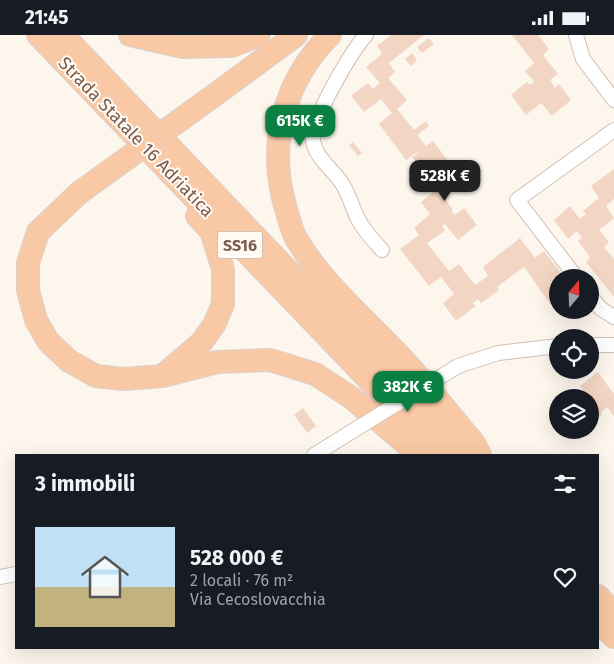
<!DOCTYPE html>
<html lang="it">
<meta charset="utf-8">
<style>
:root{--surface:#171b24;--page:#242831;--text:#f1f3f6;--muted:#9ea1a6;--line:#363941;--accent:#0b8043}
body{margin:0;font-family:"Fira Sans",sans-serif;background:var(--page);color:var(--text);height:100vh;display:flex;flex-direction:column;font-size:19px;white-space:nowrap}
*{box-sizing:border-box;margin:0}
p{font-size:16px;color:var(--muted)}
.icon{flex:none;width:28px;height:28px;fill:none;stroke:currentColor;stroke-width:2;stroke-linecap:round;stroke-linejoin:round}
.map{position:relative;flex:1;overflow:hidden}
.details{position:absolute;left:15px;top:419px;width:584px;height:195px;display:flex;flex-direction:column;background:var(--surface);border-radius:0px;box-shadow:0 5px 20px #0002}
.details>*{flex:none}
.needle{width:32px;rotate:19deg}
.buttons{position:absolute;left:549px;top:234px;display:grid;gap:10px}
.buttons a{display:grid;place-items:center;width:50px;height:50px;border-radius:50%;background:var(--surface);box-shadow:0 5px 20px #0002;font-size:25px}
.price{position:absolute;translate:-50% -42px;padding:0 11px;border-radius:10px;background:var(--accent);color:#fff;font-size:16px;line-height:32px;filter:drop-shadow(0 1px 2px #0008)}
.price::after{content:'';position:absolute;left:50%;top:30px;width:15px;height:11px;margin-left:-8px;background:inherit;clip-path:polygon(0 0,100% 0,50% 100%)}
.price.current{background:#222;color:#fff}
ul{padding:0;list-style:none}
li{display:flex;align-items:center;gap:15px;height:125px;padding:0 20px}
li+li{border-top:1px solid var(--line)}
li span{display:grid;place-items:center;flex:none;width:140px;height:100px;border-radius:0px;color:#555}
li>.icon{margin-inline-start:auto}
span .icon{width:60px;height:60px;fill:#fffc;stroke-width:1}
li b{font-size:21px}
h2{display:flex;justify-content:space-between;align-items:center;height:60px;padding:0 20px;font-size:21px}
.status{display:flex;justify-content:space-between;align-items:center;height:35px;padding:0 25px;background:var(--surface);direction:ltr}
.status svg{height:14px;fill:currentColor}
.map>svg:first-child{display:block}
.building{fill:#f3d5c3}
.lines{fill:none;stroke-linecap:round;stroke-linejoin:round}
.minor-casing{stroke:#d1beb0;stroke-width:16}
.trunk-casing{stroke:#dad1cd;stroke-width:24}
.minor{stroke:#fff;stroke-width:14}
.trunk{stroke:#f9c8a4;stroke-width:22}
.minor-bridge-casing{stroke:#d1beb0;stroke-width:16;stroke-linecap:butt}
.trunk-bridge-casing{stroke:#dad1cd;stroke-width:24;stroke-linecap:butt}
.minor-bridge{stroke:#fff;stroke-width:14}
.trunk-bridge{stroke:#f9c8a4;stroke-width:22}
.labels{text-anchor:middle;stroke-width:4;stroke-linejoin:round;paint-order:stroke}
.shield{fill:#fffaf3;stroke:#a28b7f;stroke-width:1}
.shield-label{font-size:16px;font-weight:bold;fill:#7a5c4d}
.street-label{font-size:18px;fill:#7a5c4d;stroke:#fffaf3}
</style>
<div class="status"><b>21:45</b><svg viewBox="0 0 49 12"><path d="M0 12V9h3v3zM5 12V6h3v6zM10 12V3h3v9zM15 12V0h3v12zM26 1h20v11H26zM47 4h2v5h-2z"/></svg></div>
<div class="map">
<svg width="614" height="629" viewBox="0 0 614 629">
<rect width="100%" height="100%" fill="#fdf6ec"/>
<g class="building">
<path d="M 391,0 L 424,0 L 389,28 L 395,37 L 388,43 L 407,65 L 397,74 L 414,95 L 426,86 L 429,91 L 417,100 L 426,111 L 433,106 L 461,143 L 442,159 L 453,175 L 451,176 L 455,180 L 464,173 L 477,190 L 458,205 L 445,189 L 442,191 L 445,196 L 427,208 L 449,236 L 459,229 L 475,250 L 488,241 L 483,232 L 520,203 L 535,223 L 544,216 L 564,242 L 558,242 L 558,265 L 551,270 L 524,232 L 497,252 L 499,255 L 481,268 L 478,264 L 473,268 L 476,271 L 456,286 L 443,268 L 454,259 L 441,242 L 429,251 L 400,214 L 419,200 L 414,193 L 430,179 L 421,167 L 437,154 L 412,122 L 418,118 L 417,117 L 406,125 L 379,89 L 392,78 L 381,64 L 364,77 L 351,61 L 368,48 L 373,54 L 380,48 L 366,32 L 382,19 L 377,11 Z"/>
<path d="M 512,0 L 538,0 L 549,14 L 543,20 L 558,39 L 550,45 L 555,53 L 559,49 L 571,65 L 552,81 L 541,68 L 526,80 L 511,60 L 527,47 L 530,50 L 534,46 L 525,36 L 534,28 Z"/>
<path d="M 429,3 L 434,9 L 422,18 L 417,12 Z"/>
<path d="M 412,18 L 417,25 L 411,31 L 405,24 Z"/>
<path d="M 353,107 L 362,118 L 358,121 L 349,110 Z"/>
<path d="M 614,134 L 614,164 L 606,171 L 614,183 L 599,195 L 609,207 L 604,212 L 614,224 L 614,262 L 586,227 L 590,222 L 578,206 L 582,203 L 577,196 L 568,204 L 554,185 L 570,171 L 580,184 L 586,179 L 583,176 L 599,163 L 591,151 Z"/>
<path d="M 598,337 L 613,358 L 614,357 L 614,381 L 607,372 L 601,378 L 602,380 L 590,389 L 590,362 L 588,362 L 580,351 Z"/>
<path d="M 303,373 L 316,391 L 307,398 L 294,380 Z"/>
</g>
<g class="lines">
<g class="minor-casing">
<g id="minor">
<path d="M 366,0 C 352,16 309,87 313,106 C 316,124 334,135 343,150 C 349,160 352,171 357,182 C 363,195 373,205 382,215"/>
<path d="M 576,0 L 583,24 L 614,65"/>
<path d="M 576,242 L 517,165 L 614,95"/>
<path d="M 590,261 L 601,274 L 614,282"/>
<path d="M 590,310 L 614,310"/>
<path d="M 458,331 L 498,318 L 558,311"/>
<path d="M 314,420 L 343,402"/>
<path d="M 0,542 L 16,539"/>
</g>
</g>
<g class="trunk-casing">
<g id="trunk">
<path d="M 38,0 L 441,420"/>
<path d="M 63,0 L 464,420"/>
<path d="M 130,0 L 183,12 L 232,11 L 259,0"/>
<path d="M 330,0 C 283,47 267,111 286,174 C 289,183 291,195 296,203 C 320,246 364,283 398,319 C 425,347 449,379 474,408 L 480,420"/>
<path d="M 216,59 L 296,0"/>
<path d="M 79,158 L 38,197 L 28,228 L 28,255 L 36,285 L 48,306 L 69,326 L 96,341 L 124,344 L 162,341 L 217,327 L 270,325 L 315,339 L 352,363 L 404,407 L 417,420"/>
<path d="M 167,337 L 201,308 L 214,290 L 223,269 L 223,234 L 211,196 L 197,181"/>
<path d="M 598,561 L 614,578"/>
<path d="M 598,587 L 614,602"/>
</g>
</g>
<use href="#minor" class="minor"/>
<use href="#trunk" class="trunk"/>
<g class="minor-bridge-casing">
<path id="minor-bridge" d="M 343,402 L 458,331"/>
</g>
<g class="trunk-bridge-casing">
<path id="trunk-bridge" d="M 79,158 L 216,59"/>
</g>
<use href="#minor-bridge" class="minor-bridge"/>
<use href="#trunk-bridge" class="trunk-bridge"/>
</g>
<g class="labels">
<rect class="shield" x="217.5" y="196.5" width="45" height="27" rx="4"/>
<g class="shield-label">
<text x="240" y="216">SS16</text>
</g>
<g class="street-label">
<text transform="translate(136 102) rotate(46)" y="6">Strada Statale 16 Adriatica</text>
</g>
</g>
</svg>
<div class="buttons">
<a><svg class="needle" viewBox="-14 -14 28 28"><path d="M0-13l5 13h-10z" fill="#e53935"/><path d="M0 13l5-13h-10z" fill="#9ea1a6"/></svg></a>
<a><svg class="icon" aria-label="locate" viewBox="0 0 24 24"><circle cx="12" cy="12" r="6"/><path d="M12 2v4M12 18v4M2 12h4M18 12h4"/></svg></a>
<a><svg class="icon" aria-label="layers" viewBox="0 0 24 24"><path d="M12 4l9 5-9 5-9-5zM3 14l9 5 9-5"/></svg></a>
</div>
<b class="price" style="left:300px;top:112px">615K €</b>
<b class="price current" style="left:445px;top:167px">528K €</b>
<b class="price" style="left:408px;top:378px">382K €</b>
<section class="details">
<h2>3 immobili<svg class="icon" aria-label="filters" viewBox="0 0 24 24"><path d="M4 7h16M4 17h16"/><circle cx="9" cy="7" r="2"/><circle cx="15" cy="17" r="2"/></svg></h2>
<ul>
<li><span style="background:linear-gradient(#bfe0f5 60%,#c2b280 0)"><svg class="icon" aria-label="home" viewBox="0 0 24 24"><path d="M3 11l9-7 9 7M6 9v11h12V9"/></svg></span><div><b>528 000 €</b><p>2 locali · 76 m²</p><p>Via Cecoslovacchia</p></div><svg class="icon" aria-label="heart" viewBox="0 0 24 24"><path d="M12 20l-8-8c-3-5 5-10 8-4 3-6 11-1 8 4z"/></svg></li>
</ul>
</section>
</div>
